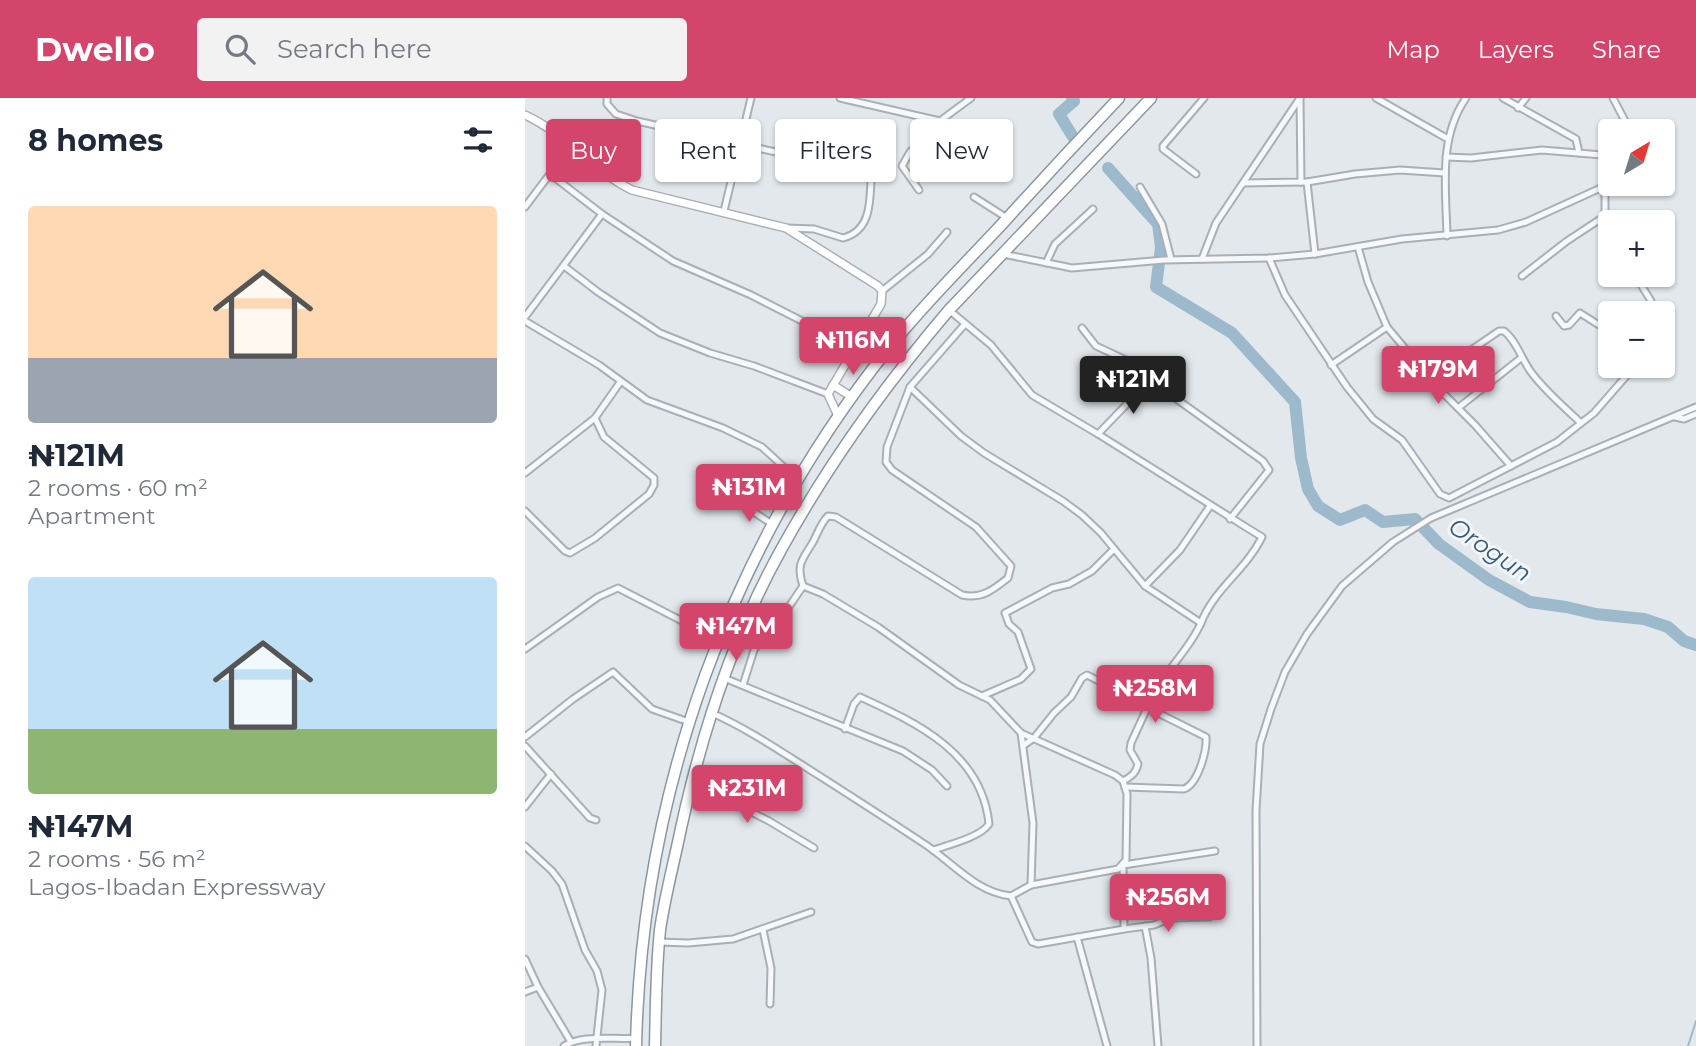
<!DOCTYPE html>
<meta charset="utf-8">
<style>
:root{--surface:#fff;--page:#f2f2f3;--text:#1f2937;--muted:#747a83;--accent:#d4456b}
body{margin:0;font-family:Montserrat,sans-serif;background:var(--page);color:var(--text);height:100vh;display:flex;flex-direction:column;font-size:26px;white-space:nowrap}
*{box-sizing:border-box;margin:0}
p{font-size:23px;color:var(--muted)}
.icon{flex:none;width:38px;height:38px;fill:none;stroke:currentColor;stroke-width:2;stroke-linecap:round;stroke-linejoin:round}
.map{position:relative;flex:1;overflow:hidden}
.details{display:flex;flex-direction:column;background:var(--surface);width:525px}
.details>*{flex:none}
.top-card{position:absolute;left:21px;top:21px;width:665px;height:63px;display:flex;gap:14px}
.needle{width:46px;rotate:38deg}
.tools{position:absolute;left:1073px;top:21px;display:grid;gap:14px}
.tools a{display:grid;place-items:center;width:77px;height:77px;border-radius:7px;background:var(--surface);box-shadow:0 2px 5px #0004;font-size:35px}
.price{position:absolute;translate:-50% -60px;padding:0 16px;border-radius:7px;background:var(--accent);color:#fff;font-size:23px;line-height:46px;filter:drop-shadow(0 2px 4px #0008)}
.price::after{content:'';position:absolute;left:50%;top:42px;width:21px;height:16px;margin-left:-10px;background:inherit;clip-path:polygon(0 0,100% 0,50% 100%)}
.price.active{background:#222;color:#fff}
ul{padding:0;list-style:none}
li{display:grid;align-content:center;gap:14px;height:371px;padding:0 28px}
li span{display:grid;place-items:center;height:217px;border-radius:7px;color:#555}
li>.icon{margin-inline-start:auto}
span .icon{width:126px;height:126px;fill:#fffc;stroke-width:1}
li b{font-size:30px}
h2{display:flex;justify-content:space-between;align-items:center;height:84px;padding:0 28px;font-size:30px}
.tag{padding:0 24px;border-radius:7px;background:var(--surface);box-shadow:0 2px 5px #0004;font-size:24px;line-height:63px}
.tag.active{background:var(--accent);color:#fff}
header{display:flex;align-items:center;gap:42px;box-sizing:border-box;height:98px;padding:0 35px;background:var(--accent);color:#fff}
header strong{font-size:33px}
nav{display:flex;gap:38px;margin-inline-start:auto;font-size:24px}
.search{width:490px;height:63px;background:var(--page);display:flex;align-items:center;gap:18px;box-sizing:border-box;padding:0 24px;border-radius:7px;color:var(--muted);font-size:26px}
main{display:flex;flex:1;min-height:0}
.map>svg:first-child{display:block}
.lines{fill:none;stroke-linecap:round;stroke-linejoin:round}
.stream{stroke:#9dbacd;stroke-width:2}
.river{stroke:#9dbacd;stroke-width:12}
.street-casing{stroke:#a8afb7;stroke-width:9}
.secondary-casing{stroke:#a8afb7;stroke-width:10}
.highway-casing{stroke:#8a97a3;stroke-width:13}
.street{stroke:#f6f8fa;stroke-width:5}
.secondary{stroke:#fff;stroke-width:7}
.highway{stroke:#fff;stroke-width:10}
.labels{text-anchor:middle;stroke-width:6;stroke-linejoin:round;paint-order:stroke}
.water-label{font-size:24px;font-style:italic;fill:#325b7b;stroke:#f3f6f9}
</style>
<header>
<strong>Dwello</strong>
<div class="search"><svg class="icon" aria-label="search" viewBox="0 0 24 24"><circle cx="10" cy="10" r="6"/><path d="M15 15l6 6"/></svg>Search here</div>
<nav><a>Map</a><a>Layers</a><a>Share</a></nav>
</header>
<main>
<section class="details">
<h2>8 homes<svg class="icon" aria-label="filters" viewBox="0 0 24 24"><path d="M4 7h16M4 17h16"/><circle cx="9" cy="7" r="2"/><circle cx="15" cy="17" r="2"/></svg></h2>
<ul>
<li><span style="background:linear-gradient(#ffd9b3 70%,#9aa5b1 0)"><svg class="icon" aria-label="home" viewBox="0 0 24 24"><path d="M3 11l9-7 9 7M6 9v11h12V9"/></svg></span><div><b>₦121M</b><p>2 rooms · 60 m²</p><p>Apartment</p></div></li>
<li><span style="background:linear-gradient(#bfe0f5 70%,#8fb573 0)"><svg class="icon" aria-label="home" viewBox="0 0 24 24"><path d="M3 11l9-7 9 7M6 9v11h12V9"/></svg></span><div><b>₦147M</b><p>2 rooms · 56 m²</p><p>Lagos-Ibadan Expressway</p></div></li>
</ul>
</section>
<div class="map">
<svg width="1171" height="948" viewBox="0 0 1171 948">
<rect width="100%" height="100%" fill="#e3e8ec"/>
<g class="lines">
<path class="stream" d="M 1163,948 L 1171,923"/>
<g class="river">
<path d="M 547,0 L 549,3 L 534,16 L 548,39"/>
<path d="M 583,70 L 633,126 L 636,149 L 631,189 L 707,235 L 770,304 L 776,360 L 783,391 L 793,408 L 815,422 L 840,412 L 858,424 L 890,421 L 914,446 L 964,482 L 1005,504 L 1041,509 L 1071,516 L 1119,521 L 1143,529 L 1159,543 L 1171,547"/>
</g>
<g class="street-casing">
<g id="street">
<path d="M 82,0 L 82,6 L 91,16 L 112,23 L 331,72 L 346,81 C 345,104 346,133 318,140 L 289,131 L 262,130"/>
<path d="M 315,0 L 415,23 L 446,0"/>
<path d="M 775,0 L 776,84"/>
<path d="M 851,0 L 923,41"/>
<path d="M 978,0 L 1051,41 L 1054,55"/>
<path d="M 1088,0 L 1100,23 L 1090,33"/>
<path d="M 993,10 L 1001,0"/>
<path d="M 1077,57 L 1080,44 L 1085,39"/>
<path d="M 25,76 L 77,116 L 148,163 L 226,197 L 330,250"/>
<path d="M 671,76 L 638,51 L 638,48 L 679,0"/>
<path d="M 782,84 L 790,156"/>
<path d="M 718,85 L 782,84 L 830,76 L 875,72 L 920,75"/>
<path d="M 1080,88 L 1080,118 L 1085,130"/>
<path d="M 615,89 L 637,126 L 646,161"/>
<path d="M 394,92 L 377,68 L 385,54 L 417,23"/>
<path d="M 449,99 L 482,120"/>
<path d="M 0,109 L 46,48"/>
<path d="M 199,113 L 226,0"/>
<path d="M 922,138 C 921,91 913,40 941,0"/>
<path d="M 833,149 L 843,184 L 862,229 L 914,291 L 950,327 L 986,368"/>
<path d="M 478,156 L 547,170 L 639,162 L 744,160 L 790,156 L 877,141 L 973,132 L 1001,124 L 1080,88 L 1080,66 L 1077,57 L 1017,52 L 946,60 L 921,59"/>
<path d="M 744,160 L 760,197 L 822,289 L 848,321 L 877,342 L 915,396 L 924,400 L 1032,344 L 1069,315 L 1110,268"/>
<path d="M 677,161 L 691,125 L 775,0"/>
<path d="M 521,165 L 530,146 L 568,111"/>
<path d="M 39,168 L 73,194 L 135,235 L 185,255 L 229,268 L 303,296"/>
<path d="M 1110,177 L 1126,203 L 1128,215"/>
<path d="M 997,178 L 1042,143 L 1080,118"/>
<path d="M 357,193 L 403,156 L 422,134"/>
<path d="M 1031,218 L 1039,228 L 1044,227 L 1055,215 L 1085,234"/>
<path d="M 0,219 L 77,116"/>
<path d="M 0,223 L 74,267 L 122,302 L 198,330 L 237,349 L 272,381"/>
<path d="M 557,230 L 571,248 L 601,262 L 625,282 L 738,363 L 744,372 L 705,421"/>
<path d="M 806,267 L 862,229"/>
<path d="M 909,285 L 930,263 L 974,233 L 979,233 C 991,242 997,262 1006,274 C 1020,293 1039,309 1056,325"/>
<path d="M 385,289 L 436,338 L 459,355 L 538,403 L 557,417 L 576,435 L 620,488 L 676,525 C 689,491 721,472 737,439 L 724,431 L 573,336 L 507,297 L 466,247 L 424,212"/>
<path d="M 933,310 L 996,260"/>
<path d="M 1150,319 L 1159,321 L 1171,316"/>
<path d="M 573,336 L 625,282"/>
<path d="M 0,375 L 70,320 L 96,283"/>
<path d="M 215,405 L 247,426"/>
<path d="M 0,413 L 40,453 L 45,455 L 70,440 L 124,396 L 129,387 L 129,380 L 79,339 L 70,320"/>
<path d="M 278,488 L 298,496 L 353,529 L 434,587 L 465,602 L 496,635 L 508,725 L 506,787 L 486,798 L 507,844 L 513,846 L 599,831 L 598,767 L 690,753"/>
<path d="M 620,488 L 655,452 L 685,408"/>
<path d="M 0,551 L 73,499 L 93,490 L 194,542"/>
<path d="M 199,580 L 378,653 L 407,672 L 422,688"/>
<path d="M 218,587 L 229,552 L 246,526 L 259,516 L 278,488 C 271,466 277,462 288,444 C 293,435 295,426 303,418 L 311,419 L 437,497 C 457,501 468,492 483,480 L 486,468 L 451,429 L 367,372 L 361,364 L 362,349 L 385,289 L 440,226"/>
<path d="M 457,598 L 496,581 L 506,571 L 493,534 L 484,526 L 480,515 L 527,490 L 544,486 L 567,473 L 589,451"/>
<path d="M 187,615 C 225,632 258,655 293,677 C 329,700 365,723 401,747 C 429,766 451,794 486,798"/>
<path d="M 320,631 L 329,606 L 335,599 C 392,625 457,655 464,726 C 456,739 423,747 408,752"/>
<path d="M 496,635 L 590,677 L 598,683 L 602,696 L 601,762 L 593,771 L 506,787"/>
<path d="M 0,639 L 48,601 L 88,574 L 127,611 L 164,624"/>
<path d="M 499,647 L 509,640 L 529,615 L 546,599 L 557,580 L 562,577 L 625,609"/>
<path d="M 0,648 L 65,720 L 71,722"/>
<path d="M 166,683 L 244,723 L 289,750"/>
<path d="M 598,683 C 606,679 611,675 613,666 L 605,652 L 606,645 L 623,608"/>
<path d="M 600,689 L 659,691 C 673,686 682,653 681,639 L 627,612 L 625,607 C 635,576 663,555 676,525"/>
<path d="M 0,709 L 26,676"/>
<path d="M 0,748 L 27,773 L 37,786 L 60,852 L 72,873 L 77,892 L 71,948"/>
<path d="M 620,828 L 626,860 L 633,948"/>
<path d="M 599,831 L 629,827 L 646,820 L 685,819"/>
<path d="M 238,832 L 246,870 L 245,906"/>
<path d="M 552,839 L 582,948"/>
<path d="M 134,844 L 163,845 L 208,841 L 286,814"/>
<path d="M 0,861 L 13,889 L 46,944"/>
<path d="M 0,894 L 13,889"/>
<path d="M 39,948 C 57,936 89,942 111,940"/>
<path d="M 732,948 L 731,713 L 735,646 L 746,611 L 760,574 L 782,536 L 817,488 L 868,444 L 906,420 L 1171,309"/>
</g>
</g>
<g class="secondary-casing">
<g id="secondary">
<path d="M 0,17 C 40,35 68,73 107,92 L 261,130 L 353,188 L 357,193 L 356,206 L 303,296 L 313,318"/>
<path d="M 308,287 L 327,299"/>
</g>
</g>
<g class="highway-casing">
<g id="highway">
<path d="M 111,948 C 117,693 204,451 363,251 C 398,207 439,167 478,125 C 516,83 555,41 594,0"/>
<path d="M 130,948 C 131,909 131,870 135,832 C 139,804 146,776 152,749 C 173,647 206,541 257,450 C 304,365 361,286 424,212 L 626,0"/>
</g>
</g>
<use href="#street" class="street"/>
<use href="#secondary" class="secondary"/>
<use href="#highway" class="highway"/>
</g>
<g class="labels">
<g class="water-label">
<text transform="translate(965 452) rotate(34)" y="8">Orogun</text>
</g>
</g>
</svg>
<div class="tools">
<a><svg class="needle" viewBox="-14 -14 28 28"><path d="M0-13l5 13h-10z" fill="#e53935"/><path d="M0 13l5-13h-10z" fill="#747a83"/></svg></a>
<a>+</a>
<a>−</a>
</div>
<b class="price" style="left:328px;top:279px">₦116M</b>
<b class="price" style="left:913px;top:308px">₦179M</b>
<b class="price active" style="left:608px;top:318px">₦121M</b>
<b class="price" style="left:224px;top:426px">₦131M</b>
<b class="price" style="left:211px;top:565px">₦147M</b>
<b class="price" style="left:630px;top:627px">₦258M</b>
<b class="price" style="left:222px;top:727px">₦231M</b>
<b class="price" style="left:643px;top:836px">₦256M</b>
<div class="top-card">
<a class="tag active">Buy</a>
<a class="tag">Rent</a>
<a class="tag">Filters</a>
<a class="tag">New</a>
</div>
</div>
</main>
